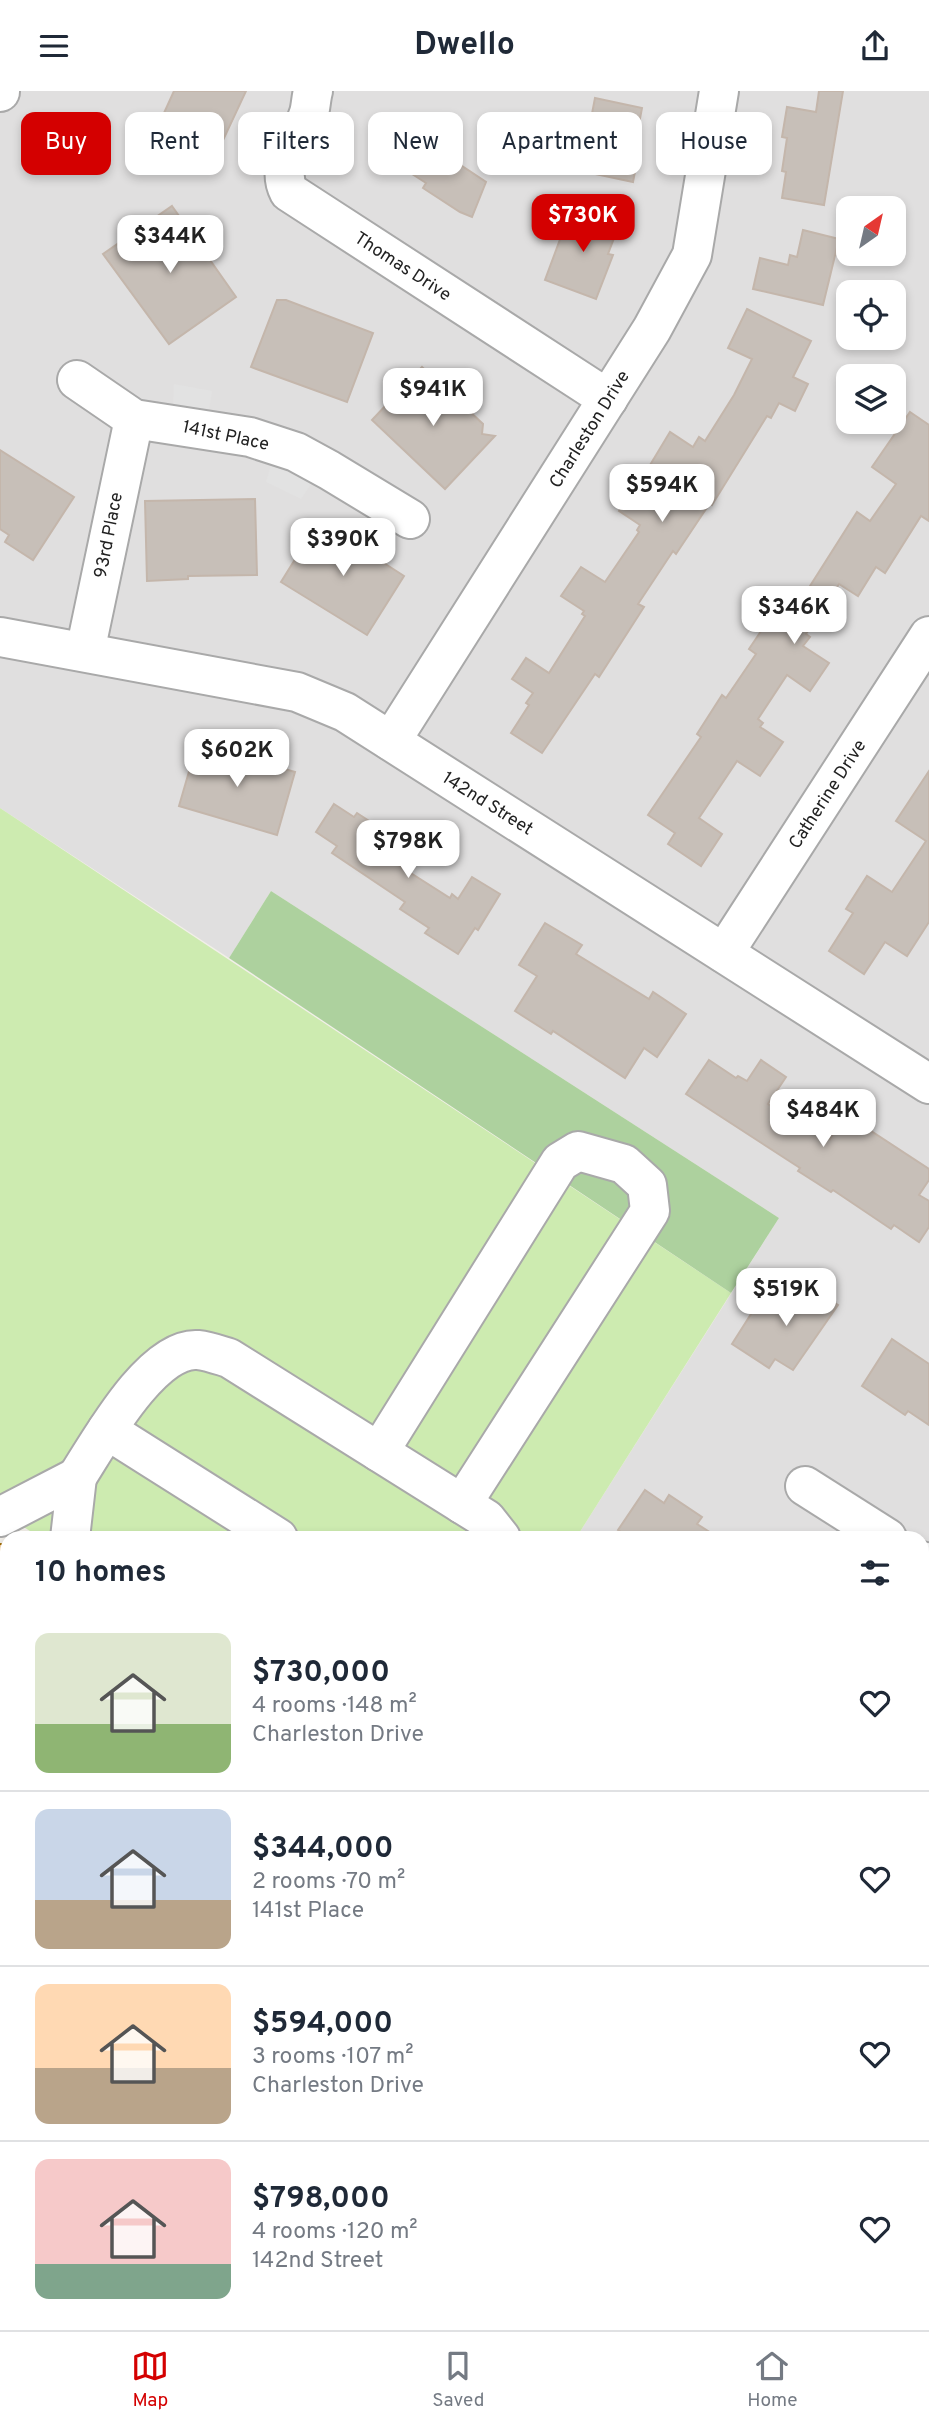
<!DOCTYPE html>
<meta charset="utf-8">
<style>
:root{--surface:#fff;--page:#f6f6f7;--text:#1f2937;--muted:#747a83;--line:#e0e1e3;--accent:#d40000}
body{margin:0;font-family:Overpass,sans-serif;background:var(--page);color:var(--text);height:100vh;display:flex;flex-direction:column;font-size:26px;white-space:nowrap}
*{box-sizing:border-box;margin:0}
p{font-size:23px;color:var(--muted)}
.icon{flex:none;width:38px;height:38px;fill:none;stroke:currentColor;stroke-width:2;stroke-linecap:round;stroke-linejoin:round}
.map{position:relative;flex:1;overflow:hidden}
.panel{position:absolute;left:0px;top:1440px;width:929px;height:800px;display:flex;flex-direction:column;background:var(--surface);border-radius:21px 21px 0 0;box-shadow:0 4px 10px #0003}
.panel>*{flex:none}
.top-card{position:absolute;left:21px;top:21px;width:887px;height:63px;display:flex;gap:14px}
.needle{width:46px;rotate:34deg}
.tools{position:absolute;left:836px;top:105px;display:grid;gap:14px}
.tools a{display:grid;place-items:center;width:70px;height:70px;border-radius:14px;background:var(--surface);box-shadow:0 4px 10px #0003;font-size:35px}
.price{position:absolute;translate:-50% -60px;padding:0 16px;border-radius:14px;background:#fff;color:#222;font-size:23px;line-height:46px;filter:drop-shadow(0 2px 4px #0008)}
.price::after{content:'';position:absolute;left:50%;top:42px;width:21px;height:16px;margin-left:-10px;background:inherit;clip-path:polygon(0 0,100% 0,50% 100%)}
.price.active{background:var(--accent);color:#fff}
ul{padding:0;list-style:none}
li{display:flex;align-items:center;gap:21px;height:175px;padding:0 35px}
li+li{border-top:2px solid var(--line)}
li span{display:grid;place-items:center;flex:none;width:196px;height:140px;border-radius:14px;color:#555}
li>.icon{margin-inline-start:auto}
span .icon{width:84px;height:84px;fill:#fffc;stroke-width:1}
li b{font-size:30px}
h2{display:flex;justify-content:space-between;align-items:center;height:84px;padding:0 35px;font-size:30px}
.tag{padding:0 24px;border-radius:14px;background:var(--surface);box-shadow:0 4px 10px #0003;font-size:24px;line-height:63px}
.tag.active{background:var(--accent);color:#fff}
header{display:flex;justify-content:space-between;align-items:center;height:91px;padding:0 35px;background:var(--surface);font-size:32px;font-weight:700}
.menu{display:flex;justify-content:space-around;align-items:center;height:98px;border-top:2px solid var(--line);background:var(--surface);font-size:19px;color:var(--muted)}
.menu a{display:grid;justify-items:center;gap:4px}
.menu .active{color:var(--accent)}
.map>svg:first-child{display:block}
.residential{fill:#e0dfdf;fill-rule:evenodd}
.grass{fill:#cdebb0}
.forest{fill:#add19e}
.parking{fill:#e2e2e2}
.building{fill:#c7bfb8;stroke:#c4b6ab;stroke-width:2}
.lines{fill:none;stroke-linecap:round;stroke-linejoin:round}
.minor-casing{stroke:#a9a9a9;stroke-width:42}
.major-casing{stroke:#a06b00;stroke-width:42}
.minor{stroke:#fff;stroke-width:38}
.major{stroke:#fcd6a4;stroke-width:38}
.labels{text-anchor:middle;stroke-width:5;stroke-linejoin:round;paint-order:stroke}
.street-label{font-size:18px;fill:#222;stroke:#fff}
</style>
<header><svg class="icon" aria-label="menu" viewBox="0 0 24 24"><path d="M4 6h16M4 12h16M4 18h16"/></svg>Dwello<svg class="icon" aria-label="share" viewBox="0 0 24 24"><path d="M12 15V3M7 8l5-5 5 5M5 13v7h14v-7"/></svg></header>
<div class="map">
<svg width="929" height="2239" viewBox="0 0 929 2239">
<rect width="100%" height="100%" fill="#f2efe9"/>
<g class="residential">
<path d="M 0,0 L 929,0 L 929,2014 L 922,2010 L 922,1447 L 576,1447 L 779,1127 L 271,800 L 229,867 L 0,717 ZM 849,117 L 894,117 L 894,163 L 849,163 ZM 849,201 L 894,201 L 894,247 L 849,247 ZM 849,285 L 894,285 L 894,331 L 849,331 Z"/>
<path d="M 922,2113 L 929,2117 L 929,2239 L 555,2239 L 557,2233 L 922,2233 Z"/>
</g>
<path class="grass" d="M 0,717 L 731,1202 L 576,1447 L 41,1447 L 0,1421 Z"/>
<path class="forest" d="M 271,800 L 779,1127 L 731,1202 L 229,867 Z"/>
<g class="parking">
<path d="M 174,293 L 212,300 L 208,324 L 173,316 Z"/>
<path d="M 273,367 L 315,387 L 301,408 L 266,391 Z"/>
</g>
<g class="building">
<path d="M 174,0 L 246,0 L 218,60 L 159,33 Z"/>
<path d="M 819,0 L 843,0 L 824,114 L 782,107 L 786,81 L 782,80 L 787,47 L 782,46 L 787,16 L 816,21 Z"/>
<path d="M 595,7 L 642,17 L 634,59 L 639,60 L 633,91 L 581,80 Z"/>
<path d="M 400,28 L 451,58 L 447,65 L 486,91 L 472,126 L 460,121 L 423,97 L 426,92 L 378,61 Z"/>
<path d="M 172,115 L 236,206 L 169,253 L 103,163 Z"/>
<path d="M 572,116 L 619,134 L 608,163 L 613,164 L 596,208 L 545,189 Z"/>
<path d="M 803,139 L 839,148 L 823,214 L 753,198 L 760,167 L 788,174 L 790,164 L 797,166 Z"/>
<path d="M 277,209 L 286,209 L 373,242 L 347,311 L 251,276 Z"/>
<path d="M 747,218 L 811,250 L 793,286 L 808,293 L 795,320 L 779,312 L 771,327 L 767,325 L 712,414 L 710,412 L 676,463 L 673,460 L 638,513 L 644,516 L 599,586 L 595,583 L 542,662 L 511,642 L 529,614 L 526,612 L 533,602 L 512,588 L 526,567 L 549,582 L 585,525 L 582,523 L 584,520 L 561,505 L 581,476 L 605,491 L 639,441 L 637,439 L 640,434 L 619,420 L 636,393 L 638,394 L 670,341 L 693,356 L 699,346 L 705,350 L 734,304 L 752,268 L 728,257 Z"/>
<path d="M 422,276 L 483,333 L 482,343 L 495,345 L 445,398 L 372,329 Z"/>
<path d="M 910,321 L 929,334 L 929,430 L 921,425 L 885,482 L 876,476 L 858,505 L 839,493 L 806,543 L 810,546 L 803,555 L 829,572 L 810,600 L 787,584 L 758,628 L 763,632 L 760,636 L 783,651 L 760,685 L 737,670 L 699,727 L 722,743 L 701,775 L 668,753 L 675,742 L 648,724 L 701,646 L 697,643 L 722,604 L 726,607 L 756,563 L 749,558 L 790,497 L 803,506 L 857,421 L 870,430 L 896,393 L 872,376 Z"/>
<path d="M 0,359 L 74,406 L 33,469 L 5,451 L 9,444 L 0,438 Z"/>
<path d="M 255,408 L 257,484 L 188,485 L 188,488 L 147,490 L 145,410 Z"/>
<path d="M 319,430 L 404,485 L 367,544 L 281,491 Z"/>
<path d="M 197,653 L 295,681 L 277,744 L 179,715 Z"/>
<path d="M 929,680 L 929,831 L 907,865 L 885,851 L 864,883 L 829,860 L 853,822 L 846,818 L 867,785 L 892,801 L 926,750 L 896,730 Z"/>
<path d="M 334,713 L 354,726 L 357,722 L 383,739 L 379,745 L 403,760 L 395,772 L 450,807 L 452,803 L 458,808 L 472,786 L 500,803 L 478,839 L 475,837 L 458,863 L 425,842 L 429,837 L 400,818 L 405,811 L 332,762 L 337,755 L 316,741 Z"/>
<path d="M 545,832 L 582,854 L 576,863 L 649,908 L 653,901 L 686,923 L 657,966 L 644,957 L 625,987 L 553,940 L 551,943 L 515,920 L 537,885 L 519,874 Z"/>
<path d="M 709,969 L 736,987 L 738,985 L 747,990 L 761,969 L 786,986 L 768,1013 L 810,1040 L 812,1037 L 830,1048 L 845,1023 L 929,1078 L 929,1089 L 919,1104 L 929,1110 L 929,1136 L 919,1151 L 894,1134 L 891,1138 L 833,1099 L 831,1101 L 798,1080 L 800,1077 L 686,1003 Z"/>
<path d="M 800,1189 L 838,1214 L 793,1279 L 775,1268 L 769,1277 L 732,1253 L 760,1209 L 780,1222 Z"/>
<path d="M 892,1248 L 929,1273 L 929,1334 L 908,1320 L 905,1324 L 862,1295 Z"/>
<path d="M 645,1399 L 664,1412 L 669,1404 L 702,1426 L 697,1433 L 719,1447 L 630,1447 L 618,1439 Z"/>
</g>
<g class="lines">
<g class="minor-casing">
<g id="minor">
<path d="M 313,0 C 311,7 311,15 309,22 C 301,49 274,72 289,101 L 608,308"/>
<path d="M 0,1 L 0,0"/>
<path d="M 77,289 L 134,328 L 250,346 L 296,361 L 329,379 L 410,428"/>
<path d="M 0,546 L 297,601 L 345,621 L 929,993"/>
<path d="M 85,561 L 134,328"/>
<path d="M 391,650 L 652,238 L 692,164 L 719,0"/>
<path d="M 724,862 L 929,545"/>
<path d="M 107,1339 L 278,1447"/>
<path d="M 379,1361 L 560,1071 L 578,1060 L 624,1073 L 647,1094 L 650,1120 L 462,1413"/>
<path d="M 77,1386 C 99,1352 152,1255 198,1259 C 208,1260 219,1264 229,1267 L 486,1428 L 501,1447"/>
<path d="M 805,1395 L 887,1447"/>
<path d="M 0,1426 L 77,1386 L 70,1447"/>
<path d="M 922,1470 L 929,1474"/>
<path d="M 922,1768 L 929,1771"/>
<path d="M 55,2239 L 59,2233"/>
<path d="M 789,2239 L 790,2233"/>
</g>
</g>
<g class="major-casing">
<g id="major">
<path d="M 0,1473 L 7,1478"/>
<path d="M 922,2060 L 929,2065"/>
</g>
</g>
<use href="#minor" class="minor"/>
<use href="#major" class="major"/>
</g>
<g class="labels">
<g class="street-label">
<text transform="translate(403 175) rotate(33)" y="6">Thomas Drive</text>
<text transform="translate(589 338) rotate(-58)" y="6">Charleston Drive</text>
<text transform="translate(226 344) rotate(12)" y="6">141st Place</text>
<text transform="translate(108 444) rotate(-79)" y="6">93rd Place</text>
<text transform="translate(827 703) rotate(-57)" y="6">Catherine Drive</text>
<text transform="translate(488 712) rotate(32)" y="6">142nd Street</text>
</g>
</g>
</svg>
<div class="tools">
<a><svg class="needle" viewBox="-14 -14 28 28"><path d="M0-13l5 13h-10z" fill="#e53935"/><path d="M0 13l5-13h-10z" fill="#747a83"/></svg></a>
<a><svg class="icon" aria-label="locate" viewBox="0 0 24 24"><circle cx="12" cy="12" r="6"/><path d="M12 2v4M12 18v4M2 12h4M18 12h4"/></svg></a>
<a><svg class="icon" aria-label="layers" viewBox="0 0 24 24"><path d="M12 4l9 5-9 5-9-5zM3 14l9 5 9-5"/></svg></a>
</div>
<b class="price active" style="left:583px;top:163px">$730K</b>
<b class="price" style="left:170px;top:184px">$344K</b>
<b class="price" style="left:433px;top:337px">$941K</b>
<b class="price" style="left:662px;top:433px">$594K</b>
<b class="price" style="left:343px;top:487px">$390K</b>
<b class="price" style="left:794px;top:555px">$346K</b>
<b class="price" style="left:237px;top:698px">$602K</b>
<b class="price" style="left:408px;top:789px">$798K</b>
<b class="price" style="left:823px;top:1058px">$484K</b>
<b class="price" style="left:786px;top:1237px">$519K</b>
<div class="top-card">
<a class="tag active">Buy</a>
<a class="tag">Rent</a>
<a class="tag">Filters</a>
<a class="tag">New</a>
<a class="tag">Apartment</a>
<a class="tag">House</a>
</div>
<section class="panel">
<h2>10 homes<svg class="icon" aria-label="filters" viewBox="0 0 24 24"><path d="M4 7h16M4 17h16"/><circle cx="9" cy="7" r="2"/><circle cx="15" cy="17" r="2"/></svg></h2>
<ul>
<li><span style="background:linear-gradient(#dfe7d0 65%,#8fb573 0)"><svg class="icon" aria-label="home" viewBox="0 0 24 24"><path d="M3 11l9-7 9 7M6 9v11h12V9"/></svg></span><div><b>$730,000</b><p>4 rooms · 148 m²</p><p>Charleston Drive</p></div><svg class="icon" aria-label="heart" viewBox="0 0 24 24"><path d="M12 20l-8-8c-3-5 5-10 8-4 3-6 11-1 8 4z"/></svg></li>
<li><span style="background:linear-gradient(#c9d6e8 65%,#b9a48a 0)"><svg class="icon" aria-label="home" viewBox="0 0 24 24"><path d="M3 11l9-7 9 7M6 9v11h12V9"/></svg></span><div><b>$344,000</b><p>2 rooms · 70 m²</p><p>141st Place</p></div><svg class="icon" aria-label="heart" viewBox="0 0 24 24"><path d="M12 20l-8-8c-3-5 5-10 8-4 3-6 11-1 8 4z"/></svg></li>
<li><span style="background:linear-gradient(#ffd9b3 60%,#b9a48a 0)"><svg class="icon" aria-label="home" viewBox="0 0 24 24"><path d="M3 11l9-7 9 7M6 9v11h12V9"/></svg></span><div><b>$594,000</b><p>3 rooms · 107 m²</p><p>Charleston Drive</p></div><svg class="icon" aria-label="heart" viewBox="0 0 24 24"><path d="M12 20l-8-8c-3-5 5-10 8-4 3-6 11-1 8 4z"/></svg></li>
<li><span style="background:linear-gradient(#f6c9c9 75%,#7fa58c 0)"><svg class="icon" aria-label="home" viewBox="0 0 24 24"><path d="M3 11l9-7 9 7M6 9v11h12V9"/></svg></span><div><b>$798,000</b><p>4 rooms · 120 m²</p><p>142nd Street</p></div><svg class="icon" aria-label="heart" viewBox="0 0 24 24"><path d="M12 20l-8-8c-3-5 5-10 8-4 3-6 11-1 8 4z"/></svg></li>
</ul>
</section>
</div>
<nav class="menu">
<a class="active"><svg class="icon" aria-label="map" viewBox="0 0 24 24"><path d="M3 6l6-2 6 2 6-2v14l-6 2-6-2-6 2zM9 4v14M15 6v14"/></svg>Map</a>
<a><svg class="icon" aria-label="saved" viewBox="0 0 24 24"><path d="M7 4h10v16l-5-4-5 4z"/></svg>Saved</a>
<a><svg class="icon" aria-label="home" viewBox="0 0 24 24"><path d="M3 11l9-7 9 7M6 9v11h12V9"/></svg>Home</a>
</nav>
